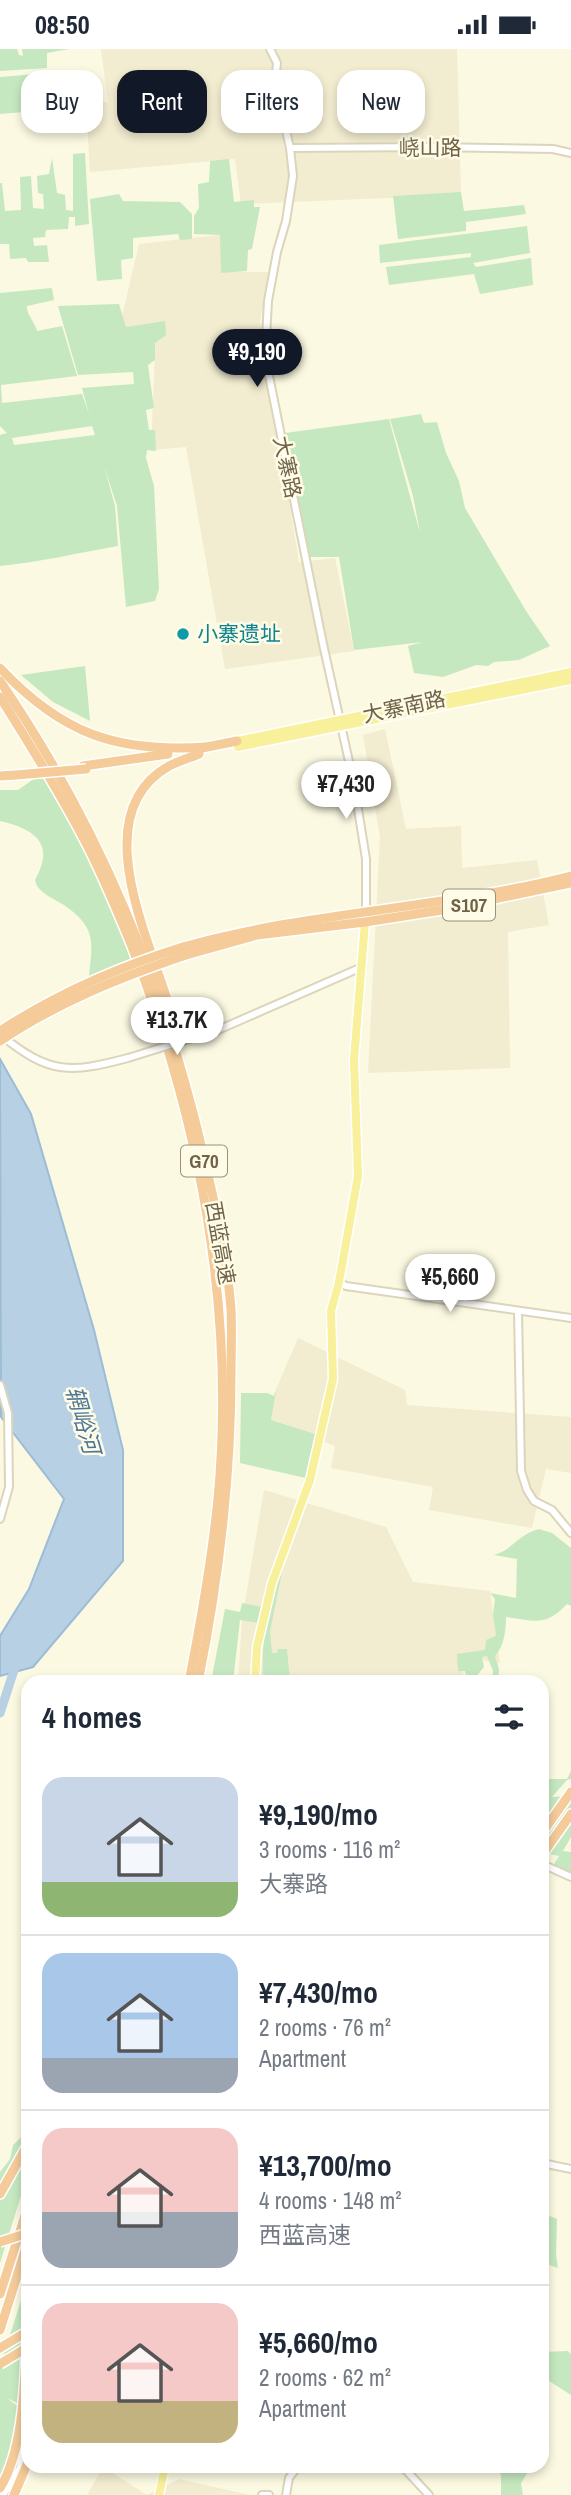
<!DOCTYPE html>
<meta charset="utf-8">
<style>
:root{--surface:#fff;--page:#f6f6f7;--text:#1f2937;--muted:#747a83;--line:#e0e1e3;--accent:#111827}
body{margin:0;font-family:"Archivo Narrow","Noto Sans SC",sans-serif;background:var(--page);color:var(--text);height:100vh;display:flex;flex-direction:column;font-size:26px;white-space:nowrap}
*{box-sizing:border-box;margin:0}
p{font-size:23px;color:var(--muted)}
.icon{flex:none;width:38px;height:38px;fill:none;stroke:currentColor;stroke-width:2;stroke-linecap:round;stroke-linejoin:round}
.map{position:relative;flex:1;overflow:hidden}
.drawer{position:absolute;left:21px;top:1626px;width:528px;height:798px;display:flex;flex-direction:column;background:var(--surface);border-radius:21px;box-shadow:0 4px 10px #0003}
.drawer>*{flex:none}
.top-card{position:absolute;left:21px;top:21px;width:530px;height:63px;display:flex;gap:14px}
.price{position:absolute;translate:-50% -60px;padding:0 16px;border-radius:24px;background:#fff;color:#222;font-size:23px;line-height:46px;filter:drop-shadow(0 2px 4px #0008)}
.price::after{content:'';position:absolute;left:50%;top:42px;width:21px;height:16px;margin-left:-10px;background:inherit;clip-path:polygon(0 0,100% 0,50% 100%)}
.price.active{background:var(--accent);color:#fff}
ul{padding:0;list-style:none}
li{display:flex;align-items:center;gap:21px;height:175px;padding:0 21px}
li+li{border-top:2px solid var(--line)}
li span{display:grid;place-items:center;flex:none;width:196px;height:140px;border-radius:21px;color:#555}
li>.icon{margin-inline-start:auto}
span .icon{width:84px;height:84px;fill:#fffc;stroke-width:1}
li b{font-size:30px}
h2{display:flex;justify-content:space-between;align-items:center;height:84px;padding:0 21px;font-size:30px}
.tag{padding:0 24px;border-radius:21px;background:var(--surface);box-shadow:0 4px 10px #0003;font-size:24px;line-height:63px}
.tag.active{background:var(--accent);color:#fff}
.status{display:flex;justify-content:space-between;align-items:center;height:49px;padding:0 35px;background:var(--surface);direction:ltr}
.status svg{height:19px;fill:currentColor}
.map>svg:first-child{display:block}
.residential{fill:#f2ecd0}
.green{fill:#c5e8c0;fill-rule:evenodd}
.water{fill:#b7d0e4;stroke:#9dbcd5;stroke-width:2}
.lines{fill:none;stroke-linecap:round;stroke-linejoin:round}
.river{stroke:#b7d0e4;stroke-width:9}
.minor-casing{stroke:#dcd5bb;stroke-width:10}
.major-casing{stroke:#fff;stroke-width:11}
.highway-casing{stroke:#fff;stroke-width:12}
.minor{stroke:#fff;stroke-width:6}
.major{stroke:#f8f09b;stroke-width:8}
.highway{stroke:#f4cb99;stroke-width:9}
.minor-bridge-casing{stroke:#dcd5bb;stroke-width:10;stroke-linecap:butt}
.highway-bridge-casing{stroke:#fff;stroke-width:12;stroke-linecap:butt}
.minor-bridge{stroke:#fff;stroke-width:6}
.highway-bridge{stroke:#f4cb99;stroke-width:9}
.culture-dot{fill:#0f9aa8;stroke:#fefce7;stroke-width:2.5}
.labels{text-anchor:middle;stroke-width:5;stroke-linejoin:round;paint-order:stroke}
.shield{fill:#fefce7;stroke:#9b9178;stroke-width:2}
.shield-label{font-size:19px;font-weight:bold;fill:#716349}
.street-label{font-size:21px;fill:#716349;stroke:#fefce7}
.culture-label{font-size:21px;fill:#0d838f;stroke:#fefce7;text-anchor:start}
.water-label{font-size:23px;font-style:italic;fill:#4d7699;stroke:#fefce7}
</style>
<div class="status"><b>08:50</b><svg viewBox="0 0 49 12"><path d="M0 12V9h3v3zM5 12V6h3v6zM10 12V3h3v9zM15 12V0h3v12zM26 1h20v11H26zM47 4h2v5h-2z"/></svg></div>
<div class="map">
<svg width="571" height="2446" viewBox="0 0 571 2446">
<rect width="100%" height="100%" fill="#fbf9e1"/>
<g class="residential">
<path d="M 101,0 L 457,0 L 461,146 L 241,155 L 235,110 L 90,123 L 86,54 L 108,53 Z"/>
<path d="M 228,185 L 229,223 L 269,223 L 260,273 L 299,513 L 335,509 L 354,602 L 225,620 L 186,398 L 151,401 L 156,281 L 119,280 L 139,195 Z"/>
<path d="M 385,680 L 406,780 L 461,777 L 462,819 L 537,811 L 549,876 L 508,883 L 510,1019 L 368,1024 L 380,788 L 363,686 Z"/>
<path d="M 298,1289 L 405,1341 L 407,1356 L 571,1368 L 571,1424 L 546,1420 L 532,1479 L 429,1461 L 433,1438 L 331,1419 L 335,1397 L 263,1371 Z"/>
<path d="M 264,1441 L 386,1478 L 413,1533 L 490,1542 L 500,1614 L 462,1608 L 464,1633 L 238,1633 L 242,1571 Z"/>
<path d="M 103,2418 L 147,2446 L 179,2430 L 250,2446 L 87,2446 Z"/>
</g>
<g class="green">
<path d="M 0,0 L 17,0 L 19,6 L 23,7 L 22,0 L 69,0 L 47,4 L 47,19 L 0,22 Z"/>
<path d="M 47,24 L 50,61 L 0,65 L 0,28 Z"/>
<path d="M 85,104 L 89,175 L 75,177 L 75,168 L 69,168 L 68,180 L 46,181 L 45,188 L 33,189 L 34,197 L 47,196 L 49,213 L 28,213 L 26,209 L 10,210 L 9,195 L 0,195 L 0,134 L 2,134 L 5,162 L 21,161 L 20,128 L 31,127 L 33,159 L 44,160 L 43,145 L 38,144 L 37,127 L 49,125 L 52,109 L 57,144 L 65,146 L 66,161 L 73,162 L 73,105 Z"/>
<path d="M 229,110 L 234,153 L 254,151 L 254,158 L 260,158 L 252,200 L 248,201 L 247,222 L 221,224 L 220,186 L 194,185 L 194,167 L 199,159 L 198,135 L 209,133 L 210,112 Z"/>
<path d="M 461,143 L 464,162 L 524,156 L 526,165 L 466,173 L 466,182 L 398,190 L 393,147 Z"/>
<path d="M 119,145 L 123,152 L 180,153 L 192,165 L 192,190 L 180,191 L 178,185 L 133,189 L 133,209 L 121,211 L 122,230 L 97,232 L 90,150 Z"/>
<path d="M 527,177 L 530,204 L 473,214 L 476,218 L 531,209 L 533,236 L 480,245 L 474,225 L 389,236 L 386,218 L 471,208 L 471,204 L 380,214 L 379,196 Z"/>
<path d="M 52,239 L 54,251 L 27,257 C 26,265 35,273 37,282 L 62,277 L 77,327 L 1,336 L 2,354 L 82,345 L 89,365 L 82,339 L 134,335 L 133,323 L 78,326 L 58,257 L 119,255 L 126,278 L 165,272 L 166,286 L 155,294 L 155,311 L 148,316 L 154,359 L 146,361 L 149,381 L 155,381 L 156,402 L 147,401 L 146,409 L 154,437 L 159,540 L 155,552 L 126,558 L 117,457 L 104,417 L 115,457 L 118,497 C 78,504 40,513 0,517 L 0,386 L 7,384 L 0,377 L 0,244 ZM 92,377 L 95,386 L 14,396 L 12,389 Z"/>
<path d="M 421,365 L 424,374 L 437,373 L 446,404 L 459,432 L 465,459 L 526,562 L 550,597 L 519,611 L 494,613 L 488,617 L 476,616 L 443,628 L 414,624 L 408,597 L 423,593 L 354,601 L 339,508 L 309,508 L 285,384 L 389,370 L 420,484 L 413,447 L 390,370 Z"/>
<path d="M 85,617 L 90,672 L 53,653 L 21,626 Z"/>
<path d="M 41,725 L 81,792 L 132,909 L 89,927 C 93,892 96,878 64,856 C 54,850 44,846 37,837 L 35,831 C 56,795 35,780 0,772 L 0,741 L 18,741 Z"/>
<path d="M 276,1341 L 271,1371 L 324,1388 L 310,1430 L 240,1414 L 241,1344 L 267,1344 L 274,1347 Z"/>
<path d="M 539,1480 L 552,1484 L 571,1499 L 571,1557 L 567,1555 C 545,1578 536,1572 506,1568 C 506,1582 504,1597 495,1607 L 499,1620 L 498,1633 L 492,1633 L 493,1622 L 487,1607 L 482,1608 L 484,1618 L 475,1629 L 475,1633 L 467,1633 L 465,1622 L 458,1622 L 457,1605 L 485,1601 L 486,1591 L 496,1587 L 493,1565 L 495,1550 L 490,1544 L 516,1549 L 517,1510 L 494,1506 C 514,1500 517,1486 539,1480 Z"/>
<path d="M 286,1504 L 270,1582 L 272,1604 L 277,1604 L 278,1600 L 287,1600 L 290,1633 L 263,1633 C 262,1580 267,1553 286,1504 Z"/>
<path d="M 242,1554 L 262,1558 L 259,1574 L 240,1571 L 233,1633 L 211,1633 L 225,1560 L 240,1563 Z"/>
<path d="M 571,1722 L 571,1730 L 567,1731 L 552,1748 L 571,1747 L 571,1788 L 563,1802 L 571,1803 L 571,1826 L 551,1820 L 559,1807 L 544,1804 L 544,1818 L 543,1817 L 542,1758 L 549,1749 L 548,1730 L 567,1730 Z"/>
<path d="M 28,2082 L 28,2124 L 0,2214 L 0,2123 L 10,2110 L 13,2096 Z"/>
<path d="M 543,2164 L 557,2170 L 556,2206 L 558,2219 L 543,2214 Z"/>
<path d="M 25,2239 L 28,2241 L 28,2330 L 17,2354 L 7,2349 L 28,2365 L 28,2417 L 31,2417 L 20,2446 L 0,2446 L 0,2317 Z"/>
<path d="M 568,2302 L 571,2305 L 571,2346 L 543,2328 L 548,2327 L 543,2323 L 543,2303 Z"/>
<path d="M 493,2417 L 525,2417 L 528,2423 L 521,2434 L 523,2446 L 501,2446 L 501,2426 Z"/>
</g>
<path class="water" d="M 0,1010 L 31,1065 L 94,1281 L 123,1401 L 123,1512 L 33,1618 L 0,1627 L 0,1587 L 29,1540 L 64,1450 L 1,1368 Z"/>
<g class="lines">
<path class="river" d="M 0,1664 L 17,1612"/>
<g class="minor-casing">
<g id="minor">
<path d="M 270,0 L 277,14 L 275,33 L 290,99 L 293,127 L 286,172 L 277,203 L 268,252 L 265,307 L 323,595 L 354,735 L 366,810 L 366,867"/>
<path d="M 290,99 L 428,98 L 553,100 L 571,104"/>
<path d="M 218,981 L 362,918"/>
<path d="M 2,987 C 50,1026 71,1024 128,1009"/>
<path d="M 339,1233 L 346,1237 L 571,1269"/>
<path d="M 518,1262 L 521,1422 L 527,1441 L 534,1452 L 552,1461 L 571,1484"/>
<path d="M 0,1336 L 8,1364 L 9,1438 L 0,1470"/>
<path d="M 542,1815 L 571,1828"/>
<path d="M 542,2114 L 571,2120"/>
<path d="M 402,2417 L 429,2446"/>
<path d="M 3,2446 L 20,2419 L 28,2365"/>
<path d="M 262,2446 L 269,2446"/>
<path d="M 286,2446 L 289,2429 L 298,2417"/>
</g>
</g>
<g class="major-casing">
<g id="major">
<path d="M 237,692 L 571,623"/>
<path d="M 238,698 L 571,631"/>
<path d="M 255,1633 L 257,1598 L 272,1534 L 310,1431 L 333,1330 L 331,1262 L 339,1233 L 358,1127 L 354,1011 L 365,873"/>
<path d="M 159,2446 L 165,2417"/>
</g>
</g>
<g class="highway-casing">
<g id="highway">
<path d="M 0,619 C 62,685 117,704 206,698"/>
<path d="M 0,632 C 101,780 162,931 203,1104 C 215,1156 227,1207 231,1260 C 232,1281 231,1303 231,1324 C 231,1428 219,1530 198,1633"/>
<path d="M 0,648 C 30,696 60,744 86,794 C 103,827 117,861 131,895 C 200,1070 236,1262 218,1450 C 212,1512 201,1572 189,1633"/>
<path d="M 202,699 L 237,692"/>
<path d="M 83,717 L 168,705"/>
<path d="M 0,727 L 16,726"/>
<path d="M 183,898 C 310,862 443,860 571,827"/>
<path d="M 186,906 L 257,886 L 365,873 L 442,861 L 571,834"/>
<path d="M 172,967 C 154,898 82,766 169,717 C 179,712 189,709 199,705"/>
<path d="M 542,1784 L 571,1743"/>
<path d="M 542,1806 L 571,1765"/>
<path d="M 0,2145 L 28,2095"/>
<path d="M 0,2245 L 28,2157"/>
<path d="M 0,2281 L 28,2192"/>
<path d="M 0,2439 C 29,2392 25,2301 28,2245"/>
<path d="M 14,2446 L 28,2413"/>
</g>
</g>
<use href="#minor" class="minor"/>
<use href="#major" class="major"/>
<use href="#highway" class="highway"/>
<g class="minor-bridge-casing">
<path id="minor-bridge" d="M 128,1009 L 218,981"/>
</g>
<g class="highway-bridge-casing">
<g id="highway-bridge">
<path d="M 16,726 L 86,720"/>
<path d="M 0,982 C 57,945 118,918 183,898"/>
<path d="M 0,992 C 58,953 121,928 186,906"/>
<path d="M 0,2193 L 28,2184"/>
<path d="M 0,2299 L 28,2282"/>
<path d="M 0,2315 L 28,2298"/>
</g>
</g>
<use href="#minor-bridge" class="minor-bridge"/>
<use href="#highway-bridge" class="highway-bridge"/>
</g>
<circle class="culture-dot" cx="183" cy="585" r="7"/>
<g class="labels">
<g class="shield">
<rect x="443" y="840.5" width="52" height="31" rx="5"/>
<rect x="181" y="1096.5" width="46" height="31" rx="5"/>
</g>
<g class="shield-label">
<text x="469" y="863">S107</text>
<text x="204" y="1119">G70</text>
</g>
<g class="street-label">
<text x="430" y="106">峣山路</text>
<text transform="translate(287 418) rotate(78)" y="7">大寨路</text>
<text transform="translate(404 658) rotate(-12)" y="7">大寨南路</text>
<text transform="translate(220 1194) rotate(80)" y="7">西蓝高速</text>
</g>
<g class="culture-label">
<text x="197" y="592">小寨遗址</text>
</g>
<g class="water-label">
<text transform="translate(83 1371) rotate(74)" y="8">辋峪河</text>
</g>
</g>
</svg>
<b class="price active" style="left:257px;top:340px">¥9,190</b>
<b class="price" style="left:346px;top:772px">¥7,430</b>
<b class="price" style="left:177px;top:1008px">¥13.7K</b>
<b class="price" style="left:450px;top:1265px">¥5,660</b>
<div class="top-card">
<a class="tag">Buy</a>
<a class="tag active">Rent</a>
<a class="tag">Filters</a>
<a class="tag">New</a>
</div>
<section class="drawer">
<h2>4 homes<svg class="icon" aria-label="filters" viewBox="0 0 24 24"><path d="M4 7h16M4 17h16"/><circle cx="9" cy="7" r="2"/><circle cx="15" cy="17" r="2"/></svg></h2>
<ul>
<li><span style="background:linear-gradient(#c9d6e8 75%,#8fb573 0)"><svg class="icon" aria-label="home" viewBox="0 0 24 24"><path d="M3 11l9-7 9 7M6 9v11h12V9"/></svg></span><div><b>¥9,190/mo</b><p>3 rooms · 116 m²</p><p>大寨路</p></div></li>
<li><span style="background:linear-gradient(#a9c7e8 75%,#9aa5b1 0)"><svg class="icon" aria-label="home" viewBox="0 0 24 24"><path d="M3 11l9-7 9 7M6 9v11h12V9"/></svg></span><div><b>¥7,430/mo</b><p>2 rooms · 76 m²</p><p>Apartment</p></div></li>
<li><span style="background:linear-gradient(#f6c9c9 60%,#9aa5b1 0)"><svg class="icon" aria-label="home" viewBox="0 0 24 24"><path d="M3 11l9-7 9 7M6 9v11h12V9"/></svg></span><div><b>¥13,700/mo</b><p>4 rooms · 148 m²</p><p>西蓝高速</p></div></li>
<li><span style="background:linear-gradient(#f6c9c9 70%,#c2b280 0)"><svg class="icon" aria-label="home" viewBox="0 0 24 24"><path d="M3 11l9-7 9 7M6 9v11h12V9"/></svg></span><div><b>¥5,660/mo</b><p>2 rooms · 62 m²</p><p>Apartment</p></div></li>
</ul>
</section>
</div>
